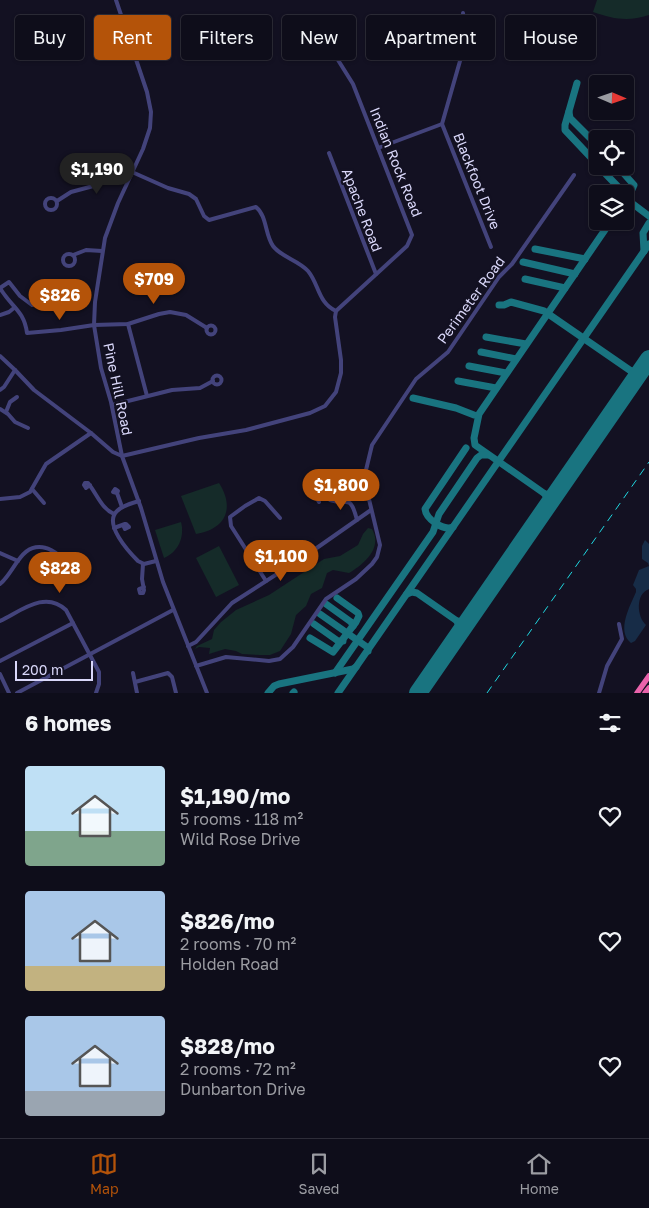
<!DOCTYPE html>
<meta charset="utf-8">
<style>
:root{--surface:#0e0d1a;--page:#171623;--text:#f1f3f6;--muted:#9b9ca2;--line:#2e2d39;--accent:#b45309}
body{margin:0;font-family:"Golos Text",sans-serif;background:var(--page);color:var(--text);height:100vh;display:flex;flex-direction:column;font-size:19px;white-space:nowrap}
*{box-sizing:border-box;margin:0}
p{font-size:16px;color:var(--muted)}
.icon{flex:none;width:28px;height:28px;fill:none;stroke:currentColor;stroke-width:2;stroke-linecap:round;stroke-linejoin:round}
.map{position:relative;height:693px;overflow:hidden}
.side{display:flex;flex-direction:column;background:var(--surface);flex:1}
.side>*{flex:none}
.top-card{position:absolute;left:15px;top:15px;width:620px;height:45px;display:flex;gap:10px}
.needle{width:32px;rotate:92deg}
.tools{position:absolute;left:589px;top:75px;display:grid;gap:10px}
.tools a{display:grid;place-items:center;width:45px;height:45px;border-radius:5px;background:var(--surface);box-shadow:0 1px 4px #0004,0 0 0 1px var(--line);font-size:25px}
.scale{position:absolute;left:15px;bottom:12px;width:78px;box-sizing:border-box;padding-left:5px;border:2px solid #dad8fa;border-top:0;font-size:14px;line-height:18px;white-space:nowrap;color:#dad8fa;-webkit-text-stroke:4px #131122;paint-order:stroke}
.price{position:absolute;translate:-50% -42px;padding:0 11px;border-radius:18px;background:var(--accent);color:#fff;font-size:16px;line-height:32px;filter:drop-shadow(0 1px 2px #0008)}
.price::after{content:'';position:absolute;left:50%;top:30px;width:15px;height:11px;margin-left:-8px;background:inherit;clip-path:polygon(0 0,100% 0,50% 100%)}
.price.on{background:#222;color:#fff}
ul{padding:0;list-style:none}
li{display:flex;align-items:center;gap:15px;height:125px;padding:0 25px}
li span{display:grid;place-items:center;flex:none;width:140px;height:100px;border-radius:5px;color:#555}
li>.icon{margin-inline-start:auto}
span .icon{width:60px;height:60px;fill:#fffc;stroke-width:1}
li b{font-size:21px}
h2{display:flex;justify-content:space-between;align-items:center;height:60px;padding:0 25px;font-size:21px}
.chip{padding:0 18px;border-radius:5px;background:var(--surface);box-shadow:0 1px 4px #0004,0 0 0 1px var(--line);font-size:18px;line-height:45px}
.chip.on{background:var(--accent);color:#fff}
.tabs{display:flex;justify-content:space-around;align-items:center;height:70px;border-top:1px solid var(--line);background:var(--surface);font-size:14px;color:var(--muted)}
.tabs a{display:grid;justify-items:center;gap:2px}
.tabs .on{color:var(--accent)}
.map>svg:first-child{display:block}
.green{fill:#152b29}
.water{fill:#172c47}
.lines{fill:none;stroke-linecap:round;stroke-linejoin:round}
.taxiway{stroke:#197480;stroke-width:7}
.runway{stroke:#197480;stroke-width:18}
.minor{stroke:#43437b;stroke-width:4}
.highway{stroke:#ea63ab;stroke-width:5.5}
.rail{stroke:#1fd6df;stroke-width:1;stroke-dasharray:8 6;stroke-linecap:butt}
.labels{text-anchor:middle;stroke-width:4.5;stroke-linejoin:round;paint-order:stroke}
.street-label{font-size:14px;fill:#dad8fa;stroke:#131122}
</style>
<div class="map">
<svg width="649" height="693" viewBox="0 0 649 693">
<rect width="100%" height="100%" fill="#131122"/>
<g class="green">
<path d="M 597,0 L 649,0 L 649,15 C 628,22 613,19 593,12 Z"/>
<path d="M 219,483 C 235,508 226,529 196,534 L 181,496 Z"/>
<path d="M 181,522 C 185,537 178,552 164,558 L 155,530 Z"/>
<path d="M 368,528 L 372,529 C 383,548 364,564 349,573 L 333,570 L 327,573 L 322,588 L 311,594 L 306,606 L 296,615 L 291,634 L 280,651 L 270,655 L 260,655 L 242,654 L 236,651 L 225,649 L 209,654 L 210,648 L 199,647 L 195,649 L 197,646 L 212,639 L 214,630 L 221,622 L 236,610 L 269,595 L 324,559 L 340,556 L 358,545 L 363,534 Z"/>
<path d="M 219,546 L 239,585 L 216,597 L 196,558 Z"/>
</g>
<path class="water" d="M 645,540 L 649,544 L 649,589 C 635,594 637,617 646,625 L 635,641 L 631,643 C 616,631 630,606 636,592 L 636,589 L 633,585 L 639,570 L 649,566 L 648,563 L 642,559 L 642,546 Z"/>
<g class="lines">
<g class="taxiway">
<path d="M 577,83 L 565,125 L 565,130 L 598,165"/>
<path d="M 569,112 L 570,118 L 598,146"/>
<path d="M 598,166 L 625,194 L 625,201"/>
<path d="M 617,166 L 634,185 L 629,196 L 629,201 L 649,216"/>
<path d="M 535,249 L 585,259"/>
<path d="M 644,251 L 643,233 L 649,223"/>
<path d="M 523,262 L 575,274"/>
<path d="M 525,279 L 565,288"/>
<path d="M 499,305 L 504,305 L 511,302 L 544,311 L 631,371"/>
<path d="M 486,337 L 526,344"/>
<path d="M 481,352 L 516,359"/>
<path d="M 469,366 L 506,373"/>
<path d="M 458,381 L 496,388"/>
<path d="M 631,384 L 633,377 L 631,371 L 638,371 L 643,367"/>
<path d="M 413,398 L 456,408 L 474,415"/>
<path d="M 545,494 L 551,495 L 558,490"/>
<path d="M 547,506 L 548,499 L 545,494 L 475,445 L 474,438 L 479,414 L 611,221"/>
<path d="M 453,527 C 443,531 426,519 425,509 L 466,448"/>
<path d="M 407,594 L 412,592 L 417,593 L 457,621 L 460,628 L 457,636"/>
<path d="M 326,604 L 351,622 L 353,626"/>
<path d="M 320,614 L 367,647 L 368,651"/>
<path d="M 457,621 L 462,622 L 470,618"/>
<path d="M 314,624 L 338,641 L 343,641"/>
<path d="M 310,638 L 333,652 L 356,622 L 359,616 L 358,613 L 337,598"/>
<path d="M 335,673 L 433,532 L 439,514 L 477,458 L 481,455 L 488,455"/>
<path d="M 268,693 L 274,686 L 279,684 L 353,669 L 356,667"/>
<path d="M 293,693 L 294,692"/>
<path d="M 338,693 L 649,244"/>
</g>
<path class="runway" d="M 418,693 L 649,359"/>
<g class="minor">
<path d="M 116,0 L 147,92 L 151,112 L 150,128 L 143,149 L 118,203 L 105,238 L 95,302 L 94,325 L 101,368 L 111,402 L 122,456 L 141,508 L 163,582 L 207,693"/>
<path d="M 301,23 L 320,18"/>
<path d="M 442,124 L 491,247"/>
<path d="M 378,148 L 442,124 L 464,47 L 465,34 L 463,13"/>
<path d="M 329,153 L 376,274"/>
<circle cx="51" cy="204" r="6"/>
<path d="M 57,201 L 71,192 L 97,185 L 118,169 L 123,168 L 168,188 L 189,194 L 196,199 L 204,216 L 209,220 L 256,207 C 267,216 265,235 273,246 C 281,257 298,260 308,271 C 319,284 318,303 336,311"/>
<circle cx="69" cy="260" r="6"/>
<path d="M 73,255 L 86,250 L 102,251"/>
<path d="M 0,288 C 11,307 24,310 27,333 L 61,330 L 94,325 L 128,324 L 159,314 L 170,312 L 186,315 L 207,328"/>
<path d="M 0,288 L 9,282 L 20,296 L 32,305"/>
<path d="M 0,315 L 9,312 L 14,308"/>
<path d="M 128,324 L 147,396"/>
<circle cx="211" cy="330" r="4.5"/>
<path d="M 0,356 L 15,370 L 34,390 L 91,433 L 113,452 L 122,456 L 199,438 L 246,430 L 310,413 L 325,406 L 336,392 L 341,373 L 341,360 L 335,317 L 336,311 L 407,246 L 412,235 L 353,84 L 313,20"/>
<circle cx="217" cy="380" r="4.5"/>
<path d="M 0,390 L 4,387 L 15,370"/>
<path d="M 112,405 L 172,390 L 200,388 L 213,381"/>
<path d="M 0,409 L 8,414 L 15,422 L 28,428"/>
<path d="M 6,412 L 10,402 L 17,397"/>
<path d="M 90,485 L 86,488 L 84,485 L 85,483 L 88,483 C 97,494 101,508 114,514"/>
<path d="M 32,489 L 44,503"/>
<path d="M 117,493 L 113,492 L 115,489 L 118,491 L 117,493 L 122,507"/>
<path d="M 0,499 L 20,497 L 30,492 L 46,464 L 91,433"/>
<path d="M 139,501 C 132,503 122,506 117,511 C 103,524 129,552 138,561 L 144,564 L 156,561"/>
<path d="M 319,502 L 311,488 L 312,486 L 319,483 L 322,484 L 330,500 C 348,506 350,493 357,520"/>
<path d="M 114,528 L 125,524 L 126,524 L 129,527 L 125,529 L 123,525"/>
<path d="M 0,553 L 18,561"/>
<path d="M 143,564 L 142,579 L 144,590 L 143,593 L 140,593 L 139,589 L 144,587"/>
<path d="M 266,581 L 231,526 L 230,517 L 245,506 L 259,498 L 265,501 L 280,518"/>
<path d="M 0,584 C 15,572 21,541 46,548 C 55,550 61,559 70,562"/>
<path d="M 0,621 C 21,611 45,590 66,610 L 99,672 L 99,684 L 96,693"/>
<path d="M 188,646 L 196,642 L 232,603 L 311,552 L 371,510"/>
<path d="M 0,661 L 73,623"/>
<path d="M 196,666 L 226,657 L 269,661 L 280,659 L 293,647 L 326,599 L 356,579 L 372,564 L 377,557 L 380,545 L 367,491 L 366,470 L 372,445 L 416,379 L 448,352 L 499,277 L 512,264 L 574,175"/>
<path d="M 133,673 L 137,693"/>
<path d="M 0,674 L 9,693"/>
<path d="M 135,682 L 168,673 L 172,677 L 176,693"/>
<path d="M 17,693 L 173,610"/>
<path d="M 599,693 L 607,666 L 622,639 L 619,624"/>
</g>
<g class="highway">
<path d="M 637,693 L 649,676"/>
<path d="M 645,693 L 649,688"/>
</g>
<path class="rail" d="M 487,693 L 649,462"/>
</g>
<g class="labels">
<g class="street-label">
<text transform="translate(396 162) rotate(68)" y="5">Indian Rock Road</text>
<text transform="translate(477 181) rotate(68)" y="5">Blackfoot Drive</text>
<text transform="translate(362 210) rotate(69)" y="5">Apache Road</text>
<text transform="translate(471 300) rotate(-54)" y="5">Perimeter Road</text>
<text transform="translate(118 389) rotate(78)" y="5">Pine Hill Road</text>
</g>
</g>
</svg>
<div class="tools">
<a><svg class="needle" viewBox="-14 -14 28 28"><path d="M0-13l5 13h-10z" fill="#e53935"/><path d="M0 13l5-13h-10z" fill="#9b9ca2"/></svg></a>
<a><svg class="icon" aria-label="locate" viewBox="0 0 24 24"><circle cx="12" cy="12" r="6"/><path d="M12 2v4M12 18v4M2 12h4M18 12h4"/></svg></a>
<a><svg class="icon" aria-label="layers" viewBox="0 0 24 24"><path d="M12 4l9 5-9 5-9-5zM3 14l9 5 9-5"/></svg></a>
</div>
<div class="scale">200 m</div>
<b class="price on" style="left:97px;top:195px">$1,190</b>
<b class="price" style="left:154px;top:305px">$709</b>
<b class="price" style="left:60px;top:321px">$826</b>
<b class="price" style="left:341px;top:511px">$1,800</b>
<b class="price" style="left:281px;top:582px">$1,100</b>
<b class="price" style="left:60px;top:594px">$828</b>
<div class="top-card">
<a class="chip">Buy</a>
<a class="chip on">Rent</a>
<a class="chip">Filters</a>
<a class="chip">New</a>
<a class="chip">Apartment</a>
<a class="chip">House</a>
</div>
</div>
<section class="side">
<h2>6 homes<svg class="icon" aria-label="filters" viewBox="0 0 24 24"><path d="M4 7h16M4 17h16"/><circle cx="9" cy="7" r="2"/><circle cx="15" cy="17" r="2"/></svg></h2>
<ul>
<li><span style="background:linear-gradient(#bfe0f5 65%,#7fa58c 0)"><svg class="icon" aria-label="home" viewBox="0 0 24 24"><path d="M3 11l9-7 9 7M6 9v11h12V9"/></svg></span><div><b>$1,190/mo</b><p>5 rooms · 118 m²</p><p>Wild Rose Drive</p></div><svg class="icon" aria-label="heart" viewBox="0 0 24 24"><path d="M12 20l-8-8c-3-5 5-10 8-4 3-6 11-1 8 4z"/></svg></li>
<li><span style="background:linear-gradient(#a9c7e8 75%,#c2b280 0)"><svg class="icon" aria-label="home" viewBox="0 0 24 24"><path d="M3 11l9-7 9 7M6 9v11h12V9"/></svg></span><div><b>$826/mo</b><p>2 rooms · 70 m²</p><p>Holden Road</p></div><svg class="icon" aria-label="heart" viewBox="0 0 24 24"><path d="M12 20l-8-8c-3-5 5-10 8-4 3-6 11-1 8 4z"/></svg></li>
<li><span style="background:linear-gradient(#a9c7e8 75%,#9aa5b1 0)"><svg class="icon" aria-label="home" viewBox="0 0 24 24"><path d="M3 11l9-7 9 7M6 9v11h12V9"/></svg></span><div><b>$828/mo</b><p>2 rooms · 72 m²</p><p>Dunbarton Drive</p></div><svg class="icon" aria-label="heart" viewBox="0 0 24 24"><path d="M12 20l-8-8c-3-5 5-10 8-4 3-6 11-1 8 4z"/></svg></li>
</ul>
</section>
<nav class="tabs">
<a class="on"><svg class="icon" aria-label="map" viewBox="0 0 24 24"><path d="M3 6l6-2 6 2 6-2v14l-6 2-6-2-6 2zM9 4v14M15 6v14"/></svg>Map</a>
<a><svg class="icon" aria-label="saved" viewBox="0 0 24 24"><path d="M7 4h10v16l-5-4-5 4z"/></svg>Saved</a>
<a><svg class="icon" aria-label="home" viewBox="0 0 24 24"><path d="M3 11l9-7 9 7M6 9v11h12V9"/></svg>Home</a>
</nav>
